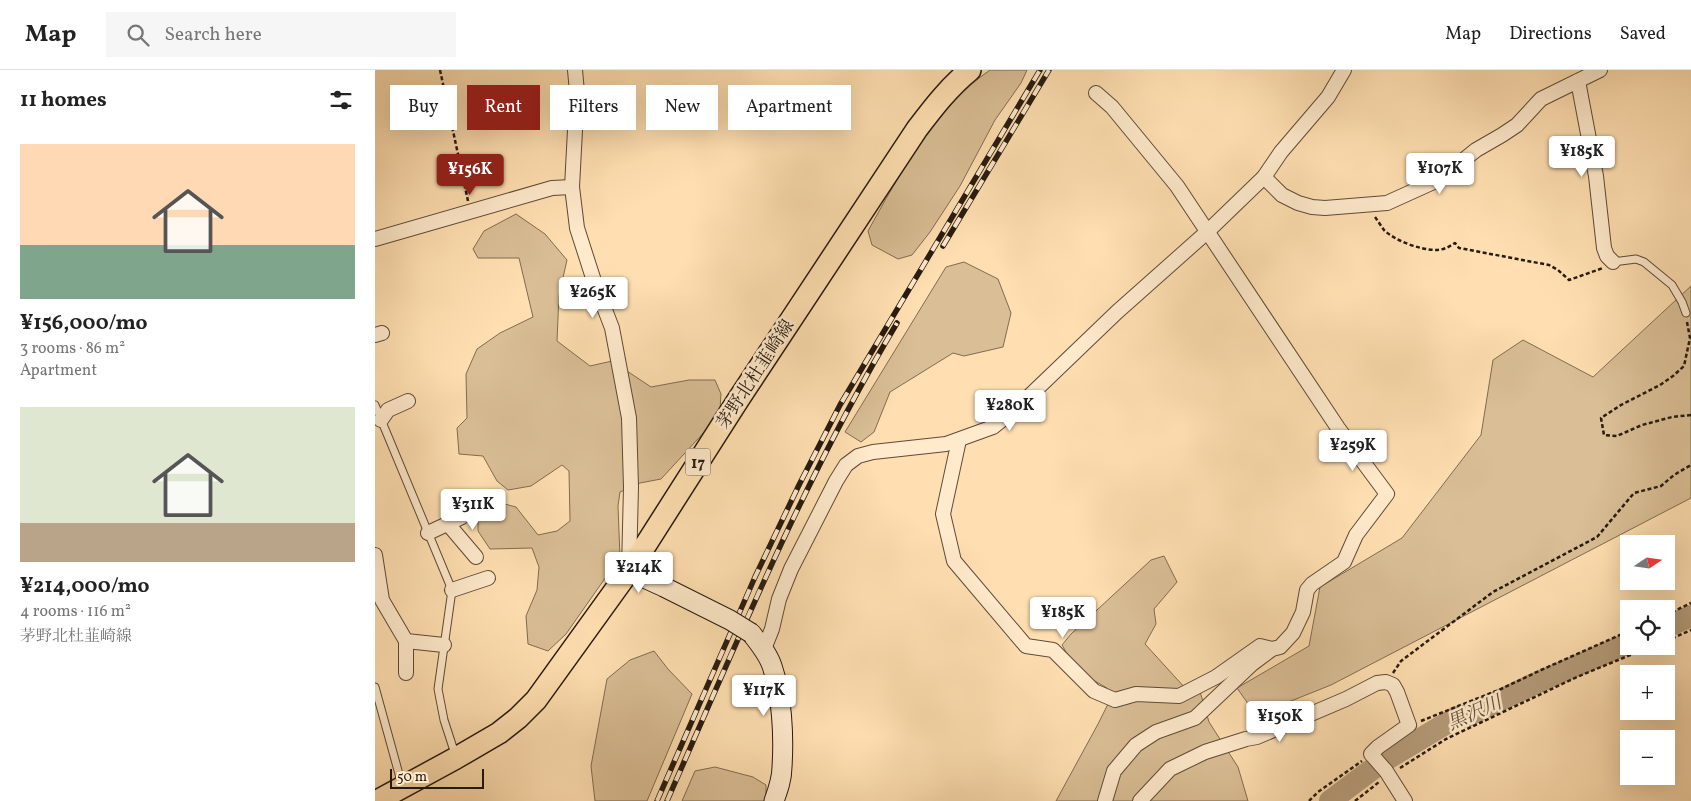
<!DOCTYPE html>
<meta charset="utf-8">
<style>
:root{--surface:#fff;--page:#f6f6f6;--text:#222;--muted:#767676;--line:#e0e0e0;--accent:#8f2418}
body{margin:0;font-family:Vollkorn,"Noto Serif JP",serif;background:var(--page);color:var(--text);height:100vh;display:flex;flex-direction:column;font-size:19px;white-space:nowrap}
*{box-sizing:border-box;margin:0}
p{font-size:16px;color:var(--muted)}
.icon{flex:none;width:28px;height:28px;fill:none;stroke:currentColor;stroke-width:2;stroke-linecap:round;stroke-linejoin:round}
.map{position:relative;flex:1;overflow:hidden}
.side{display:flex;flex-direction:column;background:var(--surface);width:375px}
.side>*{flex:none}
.banner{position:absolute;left:15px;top:15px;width:475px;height:45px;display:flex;gap:10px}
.needle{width:32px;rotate:77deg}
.tools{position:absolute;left:1245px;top:465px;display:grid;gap:10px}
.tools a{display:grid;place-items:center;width:55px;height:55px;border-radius:0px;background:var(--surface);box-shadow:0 5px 20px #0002;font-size:25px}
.scale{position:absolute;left:15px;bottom:12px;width:94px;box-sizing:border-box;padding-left:5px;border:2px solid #271a0f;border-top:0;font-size:14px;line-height:18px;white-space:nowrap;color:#271a0f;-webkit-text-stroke:4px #ffeacc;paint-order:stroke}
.price{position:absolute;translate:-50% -42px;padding:0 11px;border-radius:5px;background:#fff;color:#222;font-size:16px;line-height:32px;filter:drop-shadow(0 1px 2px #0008)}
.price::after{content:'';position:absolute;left:50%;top:30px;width:15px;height:11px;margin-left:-8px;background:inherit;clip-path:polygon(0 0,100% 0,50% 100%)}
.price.current{background:var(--accent);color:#fff}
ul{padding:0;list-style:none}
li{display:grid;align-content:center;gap:10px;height:265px;padding:0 20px}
li span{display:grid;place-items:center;height:155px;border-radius:0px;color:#555}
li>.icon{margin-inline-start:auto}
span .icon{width:90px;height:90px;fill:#fffc;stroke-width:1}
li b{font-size:21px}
h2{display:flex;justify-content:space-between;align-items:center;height:60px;padding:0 20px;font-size:21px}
.pill{padding:0 18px;border-radius:0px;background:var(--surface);box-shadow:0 5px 20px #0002;font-size:18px;line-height:45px}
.pill.current{background:var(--accent);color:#fff}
header{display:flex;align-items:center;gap:30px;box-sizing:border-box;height:70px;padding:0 25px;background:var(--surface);border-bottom:1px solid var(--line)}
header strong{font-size:24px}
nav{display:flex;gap:28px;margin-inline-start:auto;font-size:18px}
.search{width:350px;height:45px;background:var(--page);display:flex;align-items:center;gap:12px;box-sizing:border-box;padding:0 18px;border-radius:0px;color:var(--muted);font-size:19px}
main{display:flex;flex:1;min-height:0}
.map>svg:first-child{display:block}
.green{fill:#dabe95;stroke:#806c52}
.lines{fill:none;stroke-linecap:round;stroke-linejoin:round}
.river{stroke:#b69c7a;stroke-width:22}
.lane-casing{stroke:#5d4b38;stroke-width:9}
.street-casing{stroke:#5d4b38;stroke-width:16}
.secondary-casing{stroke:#271a0f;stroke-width:21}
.primary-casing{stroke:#271a0f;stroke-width:24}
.path{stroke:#271a0f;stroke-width:2.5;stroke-dasharray:4 2.5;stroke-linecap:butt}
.lane{stroke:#ffeacc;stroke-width:7}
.street{stroke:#ffeacc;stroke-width:14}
.secondary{stroke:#ffeacc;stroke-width:19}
.primary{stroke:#ffdfb1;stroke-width:21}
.rail-casing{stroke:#271a0f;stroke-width:5.5}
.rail{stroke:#ffeacc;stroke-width:4;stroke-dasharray:11;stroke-linecap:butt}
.secondary-bridge-casing{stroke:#271a0f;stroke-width:21;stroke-linecap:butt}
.secondary-bridge{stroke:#ffeacc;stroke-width:19}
.labels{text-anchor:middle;stroke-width:5;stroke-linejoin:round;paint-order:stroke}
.shield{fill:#ffeacc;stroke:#685848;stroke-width:1}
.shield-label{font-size:16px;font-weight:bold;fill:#271a0f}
.street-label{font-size:18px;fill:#271a0f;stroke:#ffeacc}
.water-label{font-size:19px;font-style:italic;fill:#604e3a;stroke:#ffeacc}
</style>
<header>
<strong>Map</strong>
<div class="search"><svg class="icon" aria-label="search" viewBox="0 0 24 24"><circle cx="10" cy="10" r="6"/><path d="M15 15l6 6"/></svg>Search here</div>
<nav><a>Map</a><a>Directions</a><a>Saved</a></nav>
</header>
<main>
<section class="side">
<h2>11 homes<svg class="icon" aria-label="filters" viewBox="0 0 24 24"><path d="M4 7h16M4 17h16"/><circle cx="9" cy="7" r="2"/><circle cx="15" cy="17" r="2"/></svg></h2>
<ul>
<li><span style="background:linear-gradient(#ffd9b3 65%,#7fa58c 0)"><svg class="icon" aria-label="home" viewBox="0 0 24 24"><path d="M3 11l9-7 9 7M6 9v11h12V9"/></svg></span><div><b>¥156,000/mo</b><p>3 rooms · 86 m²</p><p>Apartment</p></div></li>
<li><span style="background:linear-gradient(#dfe7d0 75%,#b9a48a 0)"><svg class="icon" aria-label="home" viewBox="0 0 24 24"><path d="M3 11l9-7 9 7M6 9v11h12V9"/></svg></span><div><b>¥214,000/mo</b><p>4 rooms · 116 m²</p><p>茅野北杜韮崎線</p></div></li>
</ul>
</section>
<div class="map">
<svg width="1316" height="731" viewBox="0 0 1316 731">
<rect width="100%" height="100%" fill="#ffdfb1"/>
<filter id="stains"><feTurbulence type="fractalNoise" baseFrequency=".004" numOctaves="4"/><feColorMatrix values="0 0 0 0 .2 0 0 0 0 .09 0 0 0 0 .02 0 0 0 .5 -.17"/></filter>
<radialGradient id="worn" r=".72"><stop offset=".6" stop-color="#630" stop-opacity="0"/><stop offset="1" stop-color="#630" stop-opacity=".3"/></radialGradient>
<g class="green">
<path d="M 615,0 L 652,0 L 646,13 L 620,50 L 585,116 L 555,162 L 537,185 L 523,189 L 497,175 L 493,161 C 524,105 561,37 615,0 Z"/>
<path d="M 141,144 L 170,164 L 192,190 L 184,225 L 182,271 L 215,296 L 237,291 L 276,317 L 314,310 L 340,310 L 346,324 L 345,339 L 333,358 L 286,409 L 265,413 L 245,422 L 243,436 L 245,487 L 191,564 L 173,581 L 153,574 L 151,546 L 162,520 L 164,497 L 157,478 L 115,479 L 103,461 L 103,451 L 118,431 L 141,437 L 163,465 L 182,461 L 195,451 L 194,401 L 187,395 L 156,416 L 133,420 L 122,411 L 108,386 L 84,384 L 82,358 L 92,348 L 91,304 L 102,279 L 125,263 L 158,247 L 144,188 L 103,188 L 98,179 L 109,161 Z"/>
<path d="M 589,192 L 623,209 L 636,243 L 628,277 L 589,286 L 578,283 L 515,322 L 499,362 L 486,372 L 470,362 L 571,197 Z"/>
<path d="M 1316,216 L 1316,428 L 956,615 L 881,645 L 862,618 L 934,576 L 945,517 L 1027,468 L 1106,365 L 1118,290 L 1148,270 L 1218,307 Z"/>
<path d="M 789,486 L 802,512 L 779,539 L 781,554 L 770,574 L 811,619 L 824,618 L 834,652 L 863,697 L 873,731 L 681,731 L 723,654 L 735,630 L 732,618 L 702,601 L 687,575 L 696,564 L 776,490 Z"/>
<path d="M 279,581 L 293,599 L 317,624 L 272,731 L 220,731 L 216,696 L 232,609 L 255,590 Z"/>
<path d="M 340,697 L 378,707 L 391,715 L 391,731 L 307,731 L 320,701 Z"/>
</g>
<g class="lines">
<g class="river">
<path d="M 1291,557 L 1316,546"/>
<path d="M 955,731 L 1007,692 L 1082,647 L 1092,646 L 1159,614 L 1254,573"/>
</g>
<g class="lane-casing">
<g id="lane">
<path d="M 1238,192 L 1261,189 L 1269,192 L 1297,215 L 1307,232 L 1311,243"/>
<path d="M 0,335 L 77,520 L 63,619 L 69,650 L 81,687"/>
<path d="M 0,617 L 27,715"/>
</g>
</g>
<g class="street-casing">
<g id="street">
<path d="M 200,0 L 202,22 L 197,117 L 202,158 L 219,211 L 237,258 L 254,348 L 256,417 L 254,499"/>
<path d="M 1203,11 L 1221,106 L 1229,178 L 1232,186 L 1238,192"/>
<path d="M 721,23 L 737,37 L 802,116 L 963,358 L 1012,424 L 981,465 L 969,492 L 937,514 L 932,520 L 928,542 L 918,563 L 905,577 L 897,579 L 877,594 L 820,648 L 781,662 L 761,675 L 739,701 L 730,731"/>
<path d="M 889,107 L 907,125 L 923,133 L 937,137 L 950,138 L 1012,133 L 1065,109 L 1101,80 L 1127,65 L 1142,55 L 1166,29 L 1225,0"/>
<path d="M 0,169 L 177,118 L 197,117"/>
<path d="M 0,265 L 7,263"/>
<path d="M 6,350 L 13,340 L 33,331"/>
<path d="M 584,370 L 568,444 L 579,491 L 651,576 L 678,580 L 719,621 L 740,630 L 761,624 L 804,626 L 841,607 L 885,576 L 897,579"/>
<path d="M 73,454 L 101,487"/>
<path d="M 53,463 L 87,447"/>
<path d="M 0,485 L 7,530 L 31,571 L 31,603"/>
<path d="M 77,520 L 113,508"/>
<path d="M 31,571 L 69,575"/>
<path d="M 389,579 L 397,559 L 404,529 L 416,499 L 461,411 L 471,395 L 483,386 L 498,382 L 571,374 L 618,357 L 643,337 L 742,242 L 832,162 L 889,107 L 906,82 L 953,27 L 969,0"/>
<path d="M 765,731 L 795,699 L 830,682 L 871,669 L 882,667 L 971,629 L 1002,613 L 1011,612 L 1018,615 L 1022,622 L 1034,655 L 1003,677 L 996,684 L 1011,701 L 1030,731"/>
</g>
</g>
<g class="secondary-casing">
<g id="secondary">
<path d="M 254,501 L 289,517"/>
<path d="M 376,563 C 384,573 393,584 397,596 C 407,625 409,666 407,697 C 407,709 403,720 399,731"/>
</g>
</g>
<g class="primary-casing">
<path id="primary" d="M 2,731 L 81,688 L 124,663 L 143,648 L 161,630 L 254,501 L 363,330 L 542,59 C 558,38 574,17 595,0"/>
</g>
<g class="path">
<path d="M 65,0 L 93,131"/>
<path d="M 1000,147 C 1003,151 1006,156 1009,160 C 1020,171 1046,180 1061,180 C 1068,180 1074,177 1080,173 L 1084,178 L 1174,195 L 1183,200 L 1194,210 L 1228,198"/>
<path d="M 1312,252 L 1315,268 L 1309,296 L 1298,306 L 1285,315 L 1246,335 L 1226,348 L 1229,365 L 1242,366 L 1267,355 L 1297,347 L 1316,345"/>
<path d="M 1291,545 L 1316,533"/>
<path d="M 1291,571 L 1316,560"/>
<path d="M 1018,603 L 1026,591 L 1118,522 L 1222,467 L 1259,423 L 1286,416 L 1299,405 L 1316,395"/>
<path d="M 1046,651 L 1126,619 L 1166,600 L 1254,561"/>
<path d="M 1025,698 L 1071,669 L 1202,607 L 1277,576"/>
<path d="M 934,731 L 943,722 L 987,691"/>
<path d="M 980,731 L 1004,712"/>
</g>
<use href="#lane" class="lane"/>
<use href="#street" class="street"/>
<use href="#secondary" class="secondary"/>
<use href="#primary" class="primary"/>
<g class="rail-casing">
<g id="rail">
<path d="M 568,176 L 674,0"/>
<path d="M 282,731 L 380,507 L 424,415 L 465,335 L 665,0"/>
<path d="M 292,731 C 363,569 431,405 522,253"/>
</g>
</g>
<use href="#rail" class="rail"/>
<g class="secondary-bridge-casing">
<path id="secondary-bridge" d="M 289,517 L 355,550 L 376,563"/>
</g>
<use href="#secondary-bridge" class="secondary-bridge"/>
</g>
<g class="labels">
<rect class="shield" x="310.5" y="378.5" width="25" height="27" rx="4"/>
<g class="shield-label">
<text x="323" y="398">17</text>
</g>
<g class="street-label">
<text transform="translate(380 304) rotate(-57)" y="6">茅野北杜韮崎線</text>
</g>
<g class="water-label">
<text transform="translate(1099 642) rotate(-24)" y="7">黒沢川</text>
</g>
</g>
<rect width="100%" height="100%" filter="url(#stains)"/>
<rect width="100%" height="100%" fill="url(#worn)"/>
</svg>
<div class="tools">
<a><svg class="needle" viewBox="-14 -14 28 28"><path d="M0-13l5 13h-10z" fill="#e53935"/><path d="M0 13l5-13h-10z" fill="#767676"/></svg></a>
<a><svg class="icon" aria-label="locate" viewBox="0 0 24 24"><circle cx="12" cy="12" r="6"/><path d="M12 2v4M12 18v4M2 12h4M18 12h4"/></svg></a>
<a>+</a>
<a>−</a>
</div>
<div class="scale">50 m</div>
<b class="price" style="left:1207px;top:108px">¥185K</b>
<b class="price" style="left:1065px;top:125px">¥107K</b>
<b class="price current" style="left:95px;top:126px">¥156K</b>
<b class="price" style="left:218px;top:249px">¥265K</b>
<b class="price" style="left:635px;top:362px">¥280K</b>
<b class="price" style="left:978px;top:402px">¥259K</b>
<b class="price" style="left:98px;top:461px">¥311K</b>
<b class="price" style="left:264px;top:524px">¥214K</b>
<b class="price" style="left:688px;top:569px">¥185K</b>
<b class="price" style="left:389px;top:647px">¥117K</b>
<b class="price" style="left:905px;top:673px">¥150K</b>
<div class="banner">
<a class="pill">Buy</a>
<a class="pill current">Rent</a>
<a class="pill">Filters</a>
<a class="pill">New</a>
<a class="pill">Apartment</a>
</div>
</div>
</main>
